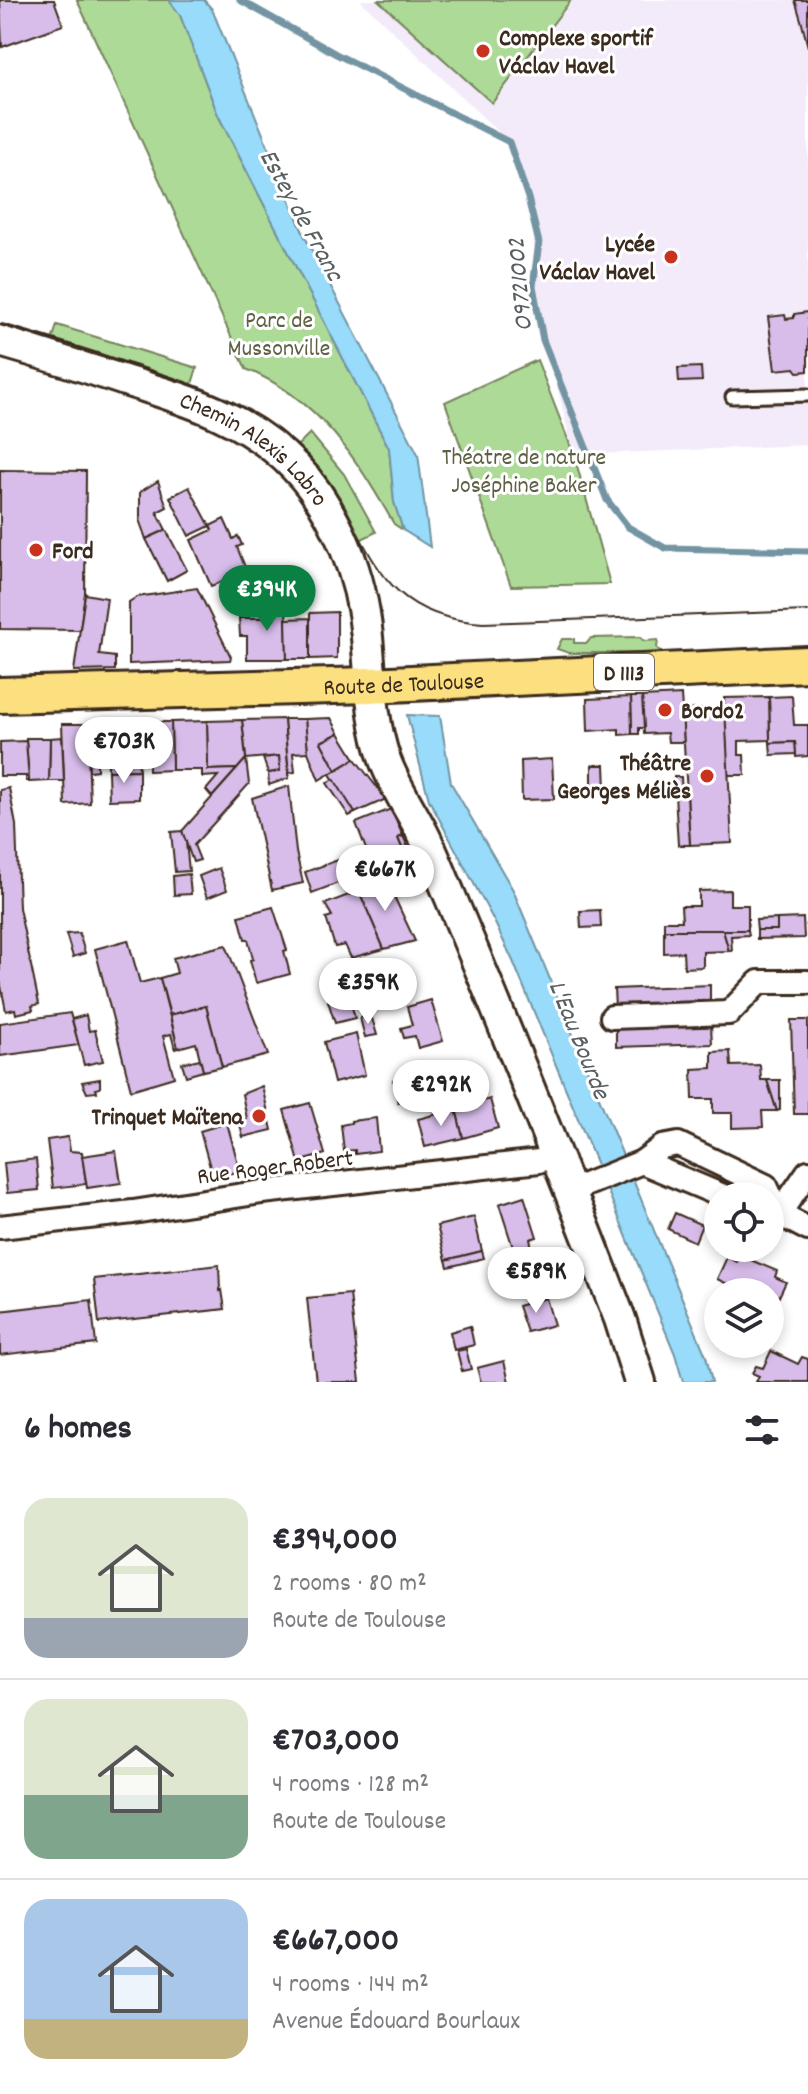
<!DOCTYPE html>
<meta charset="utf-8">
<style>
:root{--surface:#fff;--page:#f7f7f7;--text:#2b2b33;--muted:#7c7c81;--line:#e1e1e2;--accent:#0b8043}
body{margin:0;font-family:Dekko,sans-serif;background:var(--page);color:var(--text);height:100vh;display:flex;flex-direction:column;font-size:30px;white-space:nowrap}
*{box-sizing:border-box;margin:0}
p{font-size:26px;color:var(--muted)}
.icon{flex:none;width:44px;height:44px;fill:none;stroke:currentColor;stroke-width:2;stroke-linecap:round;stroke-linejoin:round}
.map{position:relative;height:1382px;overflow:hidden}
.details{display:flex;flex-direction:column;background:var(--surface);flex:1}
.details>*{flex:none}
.fabs{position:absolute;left:704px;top:1182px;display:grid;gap:16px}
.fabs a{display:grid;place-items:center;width:80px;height:80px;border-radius:50%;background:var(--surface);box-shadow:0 4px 12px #0003;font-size:40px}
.price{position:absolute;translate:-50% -68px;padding:0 18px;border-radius:28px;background:#fff;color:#222;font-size:26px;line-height:52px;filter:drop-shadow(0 2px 4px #0008)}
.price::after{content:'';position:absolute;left:50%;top:48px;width:24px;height:18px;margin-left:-12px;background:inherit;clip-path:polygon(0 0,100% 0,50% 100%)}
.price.current{background:var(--accent);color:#fff}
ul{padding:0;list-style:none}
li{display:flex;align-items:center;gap:24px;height:200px;padding:0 24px}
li+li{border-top:2px solid var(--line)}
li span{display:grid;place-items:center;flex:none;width:224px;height:160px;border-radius:24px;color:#555}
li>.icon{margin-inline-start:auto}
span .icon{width:96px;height:96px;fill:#fffc;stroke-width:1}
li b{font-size:34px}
h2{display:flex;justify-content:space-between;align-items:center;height:96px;padding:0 24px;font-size:34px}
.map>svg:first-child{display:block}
.built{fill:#f3ebf9}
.green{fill:#aeda98;stroke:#74825b;stroke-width:2}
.water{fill:#98dbfa;stroke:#7394a2;stroke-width:2}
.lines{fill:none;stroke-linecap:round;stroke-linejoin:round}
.stream{stroke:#7394a2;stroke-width:7}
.building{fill:#d8bdeb;stroke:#3b2a1e;stroke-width:2}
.lane-casing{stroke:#3b2a1e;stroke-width:17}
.street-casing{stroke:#3b2a1e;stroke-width:28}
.secondary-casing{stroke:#3b2a1e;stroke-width:36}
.primary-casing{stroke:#3b2a1e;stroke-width:40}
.lane{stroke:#fff;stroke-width:11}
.street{stroke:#fff;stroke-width:22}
.secondary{stroke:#fff;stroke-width:30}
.primary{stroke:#fce080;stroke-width:34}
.tram{stroke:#3b2a1e;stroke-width:2}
.poi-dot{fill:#c8321e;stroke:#fff;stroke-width:3}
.labels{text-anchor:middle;stroke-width:6;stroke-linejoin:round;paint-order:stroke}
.shield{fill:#fff;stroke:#766a62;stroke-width:2}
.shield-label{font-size:22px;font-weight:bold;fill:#3b2a1e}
.poi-label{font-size:24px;font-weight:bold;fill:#3b2a1e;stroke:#fff;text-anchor:start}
.park-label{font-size:24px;fill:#5e5f43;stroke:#fff}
.street-label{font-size:24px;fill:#3b2a1e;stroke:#fff}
.water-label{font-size:26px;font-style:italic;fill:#575f60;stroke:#fff}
</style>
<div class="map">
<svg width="808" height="1382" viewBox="0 0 808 1382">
<rect width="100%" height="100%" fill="#fff"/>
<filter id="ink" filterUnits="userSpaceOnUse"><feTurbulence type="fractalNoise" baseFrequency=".0125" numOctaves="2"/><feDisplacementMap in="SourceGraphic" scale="16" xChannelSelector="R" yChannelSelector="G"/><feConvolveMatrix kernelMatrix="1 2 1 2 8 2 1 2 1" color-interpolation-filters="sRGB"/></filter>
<g filter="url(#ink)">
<path class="built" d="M 360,0 L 808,0 L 808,445 L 574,455 L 535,297 L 533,217 L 509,142 Z"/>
<g class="green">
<path d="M 77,0 L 169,0 L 180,15 L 218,115 L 389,448 L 394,502 L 403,530 L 394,524 C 356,458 320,399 246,369 Z"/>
<path d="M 378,0 L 571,0 L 492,103 Z"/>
<path d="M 57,325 L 197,368 L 191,387 L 51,344 Z"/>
<path d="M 537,360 L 574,455 L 610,584 L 511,586 L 445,402 Z"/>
<path d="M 310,433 L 344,474 L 376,532 L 356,542 L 295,448 Z"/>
<path d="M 640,637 L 644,641 L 658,640 L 657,648 L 662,653 L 569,653 L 557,649 L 562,639 L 574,639 L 574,643 L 587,643 L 591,638 Z"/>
</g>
<g class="water">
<path d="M 169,0 L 204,0 L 212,9 L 304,235 L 418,454 L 430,547 L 403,530 L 394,502 L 389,448 L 218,115 L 180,15 Z"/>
<path d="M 407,715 L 440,716 L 451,783 L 513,890 L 706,1356 L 712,1382 L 683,1382 L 675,1354 L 513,961 L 494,921 L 429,800 Z"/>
</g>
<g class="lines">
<path class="stream" d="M 240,0 L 336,54 L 509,142 L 528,198 L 539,243 L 533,286 L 543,340 L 607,500 L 628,527 L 665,548 L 808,551"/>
</g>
<g class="building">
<path d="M 0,0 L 54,0 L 63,25 L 2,47 Z"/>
<path d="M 795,0 L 808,0 L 808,47 L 801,20 Z"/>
<path d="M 808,312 L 808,371 L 798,372 L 795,368 L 775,370 L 768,317 L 785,315 L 786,319 L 794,318 L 794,314 Z"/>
<path d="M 701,367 L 702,381 L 679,382 L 678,368 Z"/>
<path d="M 0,470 L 86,471 L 85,594 L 80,630 L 0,629 Z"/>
<path d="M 158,481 L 167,507 L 157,512 L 166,530 L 146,539 L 140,522 L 140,492 Z"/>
<path d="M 189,487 L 210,526 L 189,536 L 170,497 Z"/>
<path d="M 224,519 L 233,539 L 238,536 L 242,545 L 237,547 L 247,572 L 211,586 L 191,540 L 212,530 L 210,526 Z"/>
<path d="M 166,530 L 187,570 L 167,581 L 146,539 Z"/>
<path d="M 197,588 L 231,657 L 230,660 L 129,664 L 129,602 L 137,597 Z"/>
<path d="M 85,594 L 107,598 L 99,655 L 115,657 L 115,670 L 74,671 Z"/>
<path d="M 273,594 L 286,594 L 287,659 L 247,659 L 247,636 L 240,636 L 239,618 L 274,618 Z"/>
<path d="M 273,600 L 274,618 L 243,618 L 243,612 L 257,611 L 257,601 Z"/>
<path d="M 337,612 L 337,658 L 310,659 L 310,613 Z"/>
<path d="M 310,613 L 310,659 L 287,659 L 286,619 L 310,618 Z"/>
<path d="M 681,695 L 684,742 L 668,742 L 667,733 L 644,734 L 642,697 Z"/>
<path d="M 792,696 L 794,725 L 808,725 L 808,756 L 796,757 L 795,742 L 770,743 L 769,697 Z"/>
<path d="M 631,697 L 642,697 L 644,728 L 639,728 L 639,734 L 632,734 Z"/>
<path d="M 631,697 L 632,734 L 619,735 L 619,729 L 588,731 L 587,699 Z"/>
<path d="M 769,697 L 770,740 L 739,741 L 739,755 L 744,755 L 745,775 L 728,775 L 724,698 Z"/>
<path d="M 725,708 L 732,843 L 690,845 L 682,710 Z"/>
<path d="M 331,718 L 339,733 L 321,742 L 336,770 L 319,780 L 308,752 L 305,719 Z"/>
<path d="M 284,719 L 289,778 L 269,785 L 268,773 L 280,771 L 279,756 L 246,759 L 242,720 Z"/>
<path d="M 284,719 L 305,719 L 308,752 L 293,753 L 295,772 L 289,773 Z"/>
<path d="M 242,720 L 246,759 L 237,769 L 208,770 L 207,721 Z"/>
<path d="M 207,721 L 208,770 L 237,769 L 212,797 L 206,790 L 218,776 L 202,777 L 202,770 L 172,770 L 171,722 Z"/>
<path d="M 148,722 L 149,751 L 138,751 L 136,723 Z"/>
<path d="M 148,722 L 171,722 L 172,770 L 149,771 Z"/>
<path d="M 136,723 L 139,770 L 108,771 L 108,751 L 97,752 L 97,770 L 89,771 L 87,724 Z"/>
<path d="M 62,724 L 87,724 L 90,803 L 65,805 Z"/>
<path d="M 339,733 L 355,759 L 336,770 L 321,742 Z"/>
<path d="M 62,737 L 64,781 L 49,781 L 50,738 Z"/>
<path d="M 26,738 L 50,738 L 49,781 L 29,782 Z"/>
<path d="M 26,741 L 29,781 L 26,781 L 26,776 L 0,776 L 0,742 Z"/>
<path d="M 795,742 L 796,754 L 771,755 L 770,743 Z"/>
<path d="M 279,756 L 280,771 L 268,773 L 263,758 Z"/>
<path d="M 246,759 L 249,784 L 194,845 L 200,860 L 193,862 L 182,831 Z"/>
<path d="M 355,759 L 386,799 L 355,813 L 330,774 Z"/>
<path d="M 552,759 L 554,799 L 522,800 L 521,761 Z"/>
<path d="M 592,765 L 605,765 L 606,789 L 592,789 Z"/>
<path d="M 139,770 L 139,799 L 109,800 L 108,771 Z"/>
<path d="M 674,777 L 681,777 L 682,796 L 687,796 L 690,845 L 678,845 Z"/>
<path d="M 334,779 L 355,813 L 349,816 L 327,783 Z"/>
<path d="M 289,786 L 296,852 L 303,883 L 272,890 L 252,798 Z"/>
<path d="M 9,788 L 16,825 L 19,908 L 39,1004 L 32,1006 L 33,1010 L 16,1014 L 15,1009 L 6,1011 L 0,981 L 0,790 Z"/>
<path d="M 391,809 L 403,836 L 398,838 L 409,864 L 377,878 L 356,823 Z"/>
<path d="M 182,831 L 186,842 L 189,871 L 175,872 L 171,832 Z"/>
<path d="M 403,836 L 415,862 L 409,864 L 398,838 Z"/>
<path d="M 338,860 L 346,880 L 312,893 L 305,872 Z"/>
<path d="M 219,868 L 227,890 L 207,898 L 199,876 Z"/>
<path d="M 189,874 L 191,894 L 174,895 L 173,876 Z"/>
<path d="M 384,875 L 415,941 L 384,949 L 356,885 Z"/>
<path d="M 730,890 L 730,905 L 748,905 L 748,930 L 664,930 L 664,921 L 682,921 L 681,906 L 699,906 L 699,891 Z"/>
<path d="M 359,891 L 384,949 L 351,958 L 345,945 L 335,947 L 326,918 L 332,916 L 325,904 Z"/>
<path d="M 273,907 L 287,950 L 284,951 L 290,974 L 256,983 L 250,960 L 253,959 L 248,939 L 245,939 L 239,916 Z"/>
<path d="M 600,910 L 601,927 L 581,928 L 580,911 Z"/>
<path d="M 803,918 L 804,938 L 757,939 L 757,930 L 777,930 L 777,919 Z"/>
<path d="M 777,919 L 777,930 L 757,930 L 756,920 Z"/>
<path d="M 664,930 L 723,930 L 729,951 L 703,952 L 703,967 L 684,968 L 683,952 L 664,953 Z"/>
<path d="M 723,930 L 748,930 L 749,935 L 731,936 L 732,951 L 729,951 Z"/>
<path d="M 79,933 L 85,953 L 73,957 L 66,934 Z"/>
<path d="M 128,940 L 140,983 L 160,978 L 178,1048 L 175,1049 L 171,1034 L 163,1036 L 174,1077 L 131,1090 L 95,949 Z"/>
<path d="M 226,945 L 268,1055 L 222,1067 L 206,1006 L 170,1015 L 160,978 L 177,973 L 173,958 Z"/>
<path d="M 710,985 L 710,1005 L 615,1008 L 614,989 Z"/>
<path d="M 349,996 L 355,1018 L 335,1023 L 328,1001 Z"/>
<path d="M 431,1000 L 443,1041 L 418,1048 L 415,1036 L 404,1038 L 401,1028 L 412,1025 L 407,1007 Z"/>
<path d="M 206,1006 L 222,1067 L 203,1071 L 196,1043 L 178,1048 L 170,1015 Z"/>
<path d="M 70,1013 L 79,1045 L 0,1056 L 0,1023 Z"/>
<path d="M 86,1015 L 89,1031 L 95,1030 L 103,1061 L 84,1065 L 72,1019 Z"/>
<path d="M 371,1015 L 377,1035 L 365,1037 L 360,1018 Z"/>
<path d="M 791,1020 L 808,1020 L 808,1114 L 794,1114 Z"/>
<path d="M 711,1026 L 712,1044 L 616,1047 L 616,1029 Z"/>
<path d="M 356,1034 L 365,1075 L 334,1083 L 324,1042 Z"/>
<path d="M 730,1051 L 731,1066 L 760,1065 L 761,1080 L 767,1080 L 777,1111 L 762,1111 L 763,1127 L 732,1128 L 732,1113 L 713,1113 L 713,1099 L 693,1099 L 692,1069 L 712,1068 L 712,1052 Z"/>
<path d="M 200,1059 L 203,1071 L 186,1076 L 182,1063 Z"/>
<path d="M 414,1074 L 421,1095 L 398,1102 L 393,1080 Z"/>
<path d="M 100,1079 L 100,1088 L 96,1089 L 97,1092 L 87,1093 L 82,1082 Z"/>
<path d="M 767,1080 L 780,1080 L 780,1110 L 777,1111 Z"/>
<path d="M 262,1086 L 272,1130 L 243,1137 L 239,1120 L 247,1119 L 242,1094 Z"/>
<path d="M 490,1099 L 498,1128 L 463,1138 L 456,1109 Z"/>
<path d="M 310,1103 L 325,1154 L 299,1162 L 284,1110 Z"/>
<path d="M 456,1109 L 463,1138 L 425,1147 L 418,1119 Z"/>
<path d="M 376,1118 L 379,1151 L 355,1154 L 355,1150 L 344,1151 L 341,1125 L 351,1123 L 351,1121 Z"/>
<path d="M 227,1123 L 240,1171 L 213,1178 L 200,1131 Z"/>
<path d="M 68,1137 L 70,1151 L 82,1152 L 86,1184 L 53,1188 L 47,1140 Z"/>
<path d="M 116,1151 L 121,1183 L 87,1188 L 82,1156 Z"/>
<path d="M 36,1159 L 39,1190 L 7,1193 L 4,1163 Z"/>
<path d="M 524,1196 L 537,1237 L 530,1239 L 532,1248 L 515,1254 L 499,1204 Z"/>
<path d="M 675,1213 L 702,1225 L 695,1242 L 668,1229 Z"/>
<path d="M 474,1217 L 482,1251 L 446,1260 L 437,1226 Z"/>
<path d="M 482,1251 L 484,1258 L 448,1267 L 446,1260 Z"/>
<path d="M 741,1256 L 777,1271 L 775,1277 L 786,1282 L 775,1305 L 770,1303 L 770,1292 L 752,1292 L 742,1286 L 740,1290 L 717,1279 L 727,1257 L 737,1262 Z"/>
<path d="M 219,1265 L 220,1291 L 222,1290 L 225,1309 L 99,1323 L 94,1279 Z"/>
<path d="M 350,1294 L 360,1382 L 316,1382 L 307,1298 Z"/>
<path d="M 546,1298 L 554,1325 L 527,1332 L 518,1306 Z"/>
<path d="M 91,1300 L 96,1344 L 0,1355 L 0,1311 Z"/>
<path d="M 470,1326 L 474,1345 L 454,1350 L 450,1332 Z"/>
<path d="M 466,1349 L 471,1369 L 462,1371 L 457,1351 Z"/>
<path d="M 771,1351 L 798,1364 L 802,1357 L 808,1359 L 808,1382 L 756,1382 L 759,1376 L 752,1373 L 756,1366 L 763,1368 Z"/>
<path d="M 504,1361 L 509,1382 L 481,1382 L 477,1368 Z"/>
</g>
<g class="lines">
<g class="lane-casing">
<path id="lane" d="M 732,397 L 808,395"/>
</g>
<g class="street-casing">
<g id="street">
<path d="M 612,1017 L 729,1013 L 759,982 L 808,982"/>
<path d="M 642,1162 L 723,1196"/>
<path d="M 570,1191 L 642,1162 L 662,1147 L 678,1144 L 766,1186 L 779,1214"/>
<path d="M 770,1213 L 779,1214 L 808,1229"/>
<path d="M 779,1214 L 808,1172"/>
<path d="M 0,1227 L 133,1212 L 262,1192 L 539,1161 L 555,1155"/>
</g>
</g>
<g class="secondary-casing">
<g id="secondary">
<path id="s1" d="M 0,341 C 42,353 84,366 125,380 C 189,400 248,418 295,467 C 337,510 362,578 367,637 C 371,679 371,720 385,760 C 394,785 410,809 422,832 C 433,853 441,875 450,896 C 509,1036 565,1177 620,1319 L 640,1382"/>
</g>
</g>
<g class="primary-casing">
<g id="primary">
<path id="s2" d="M 0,695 L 370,685 L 808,664"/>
</g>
</g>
<use href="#lane" class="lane"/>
<use href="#street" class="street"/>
<use href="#secondary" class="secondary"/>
<use href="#primary" class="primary"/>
<path class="tram" d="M 0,325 C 43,338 85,352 127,365 C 195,386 259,404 309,457 C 373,528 364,615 483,623 L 808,611"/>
</g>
</g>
<g class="poi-dot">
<circle cx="483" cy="51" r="8"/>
<circle cx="671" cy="257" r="8"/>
<circle cx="36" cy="550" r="8"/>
<circle cx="665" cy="710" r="8"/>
<circle cx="707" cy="776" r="8"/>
<circle cx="259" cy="1116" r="8"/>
</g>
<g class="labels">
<rect class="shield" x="594" y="654" width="60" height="36" rx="6"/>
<g class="shield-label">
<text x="624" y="680">D 1113</text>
</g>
<g class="poi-label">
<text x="499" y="45">Complexe sportif<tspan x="499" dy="28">Václav Havel</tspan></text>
<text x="655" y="251" text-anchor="end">Lycée<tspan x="655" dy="28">Václav Havel</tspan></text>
<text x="52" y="558">Ford</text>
<text x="681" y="718">Bordo2</text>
<text x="691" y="770" text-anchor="end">Théâtre<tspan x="691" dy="28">Georges Méliès</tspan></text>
<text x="243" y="1124" text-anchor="end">Trinquet Maïtena</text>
</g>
<g class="park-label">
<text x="279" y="327">Parc de<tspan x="279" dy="28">Mussonville</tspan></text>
<text x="524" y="464">Théatre de nature<tspan x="524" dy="28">Joséphine Baker</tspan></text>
</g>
<g class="street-label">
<text dy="8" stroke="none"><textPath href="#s1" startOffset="280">Chemin Alexis Labro</textPath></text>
<text dy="8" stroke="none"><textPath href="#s2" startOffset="404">Route de Toulouse</textPath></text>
<text transform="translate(275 1166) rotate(-7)" y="8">Rue Roger Robert</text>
</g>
<g class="water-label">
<text transform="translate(303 214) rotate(61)" y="9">Estey de Franc</text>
<text transform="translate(518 285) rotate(-95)" y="9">O9721002</text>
<text transform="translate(581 1039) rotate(68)" y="9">L'Eau Bourde</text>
</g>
</g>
</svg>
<div class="fabs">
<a><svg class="icon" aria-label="locate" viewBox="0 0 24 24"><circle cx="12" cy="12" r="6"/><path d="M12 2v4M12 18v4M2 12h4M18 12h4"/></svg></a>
<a><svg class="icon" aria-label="layers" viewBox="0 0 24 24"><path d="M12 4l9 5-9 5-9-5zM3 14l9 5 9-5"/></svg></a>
</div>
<b class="price current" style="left:267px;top:633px">€394K</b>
<b class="price" style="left:124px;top:785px">€703K</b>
<b class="price" style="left:385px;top:913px">€667K</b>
<b class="price" style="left:368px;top:1026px">€359K</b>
<b class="price" style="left:441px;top:1128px">€292K</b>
<b class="price" style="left:536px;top:1315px">€589K</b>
</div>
<section class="details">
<h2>6 homes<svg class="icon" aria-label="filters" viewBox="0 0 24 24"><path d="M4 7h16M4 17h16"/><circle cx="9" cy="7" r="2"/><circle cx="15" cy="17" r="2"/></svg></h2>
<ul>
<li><span style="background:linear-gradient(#dfe7d0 75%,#9aa5b1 0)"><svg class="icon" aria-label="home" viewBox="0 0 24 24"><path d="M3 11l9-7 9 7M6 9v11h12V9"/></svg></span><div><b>€394,000</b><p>2 rooms · 80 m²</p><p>Route de Toulouse</p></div></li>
<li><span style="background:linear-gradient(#dfe7d0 60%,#7fa58c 0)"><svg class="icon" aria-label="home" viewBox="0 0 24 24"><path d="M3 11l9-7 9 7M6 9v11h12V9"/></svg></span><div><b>€703,000</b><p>4 rooms · 128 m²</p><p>Route de Toulouse</p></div></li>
<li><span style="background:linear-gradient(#a9c7e8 75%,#c2b280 0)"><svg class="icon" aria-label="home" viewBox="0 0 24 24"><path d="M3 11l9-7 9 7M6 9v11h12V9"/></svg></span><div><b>€667,000</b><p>4 rooms · 144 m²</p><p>Avenue Édouard Bourlaux</p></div></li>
</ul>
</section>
